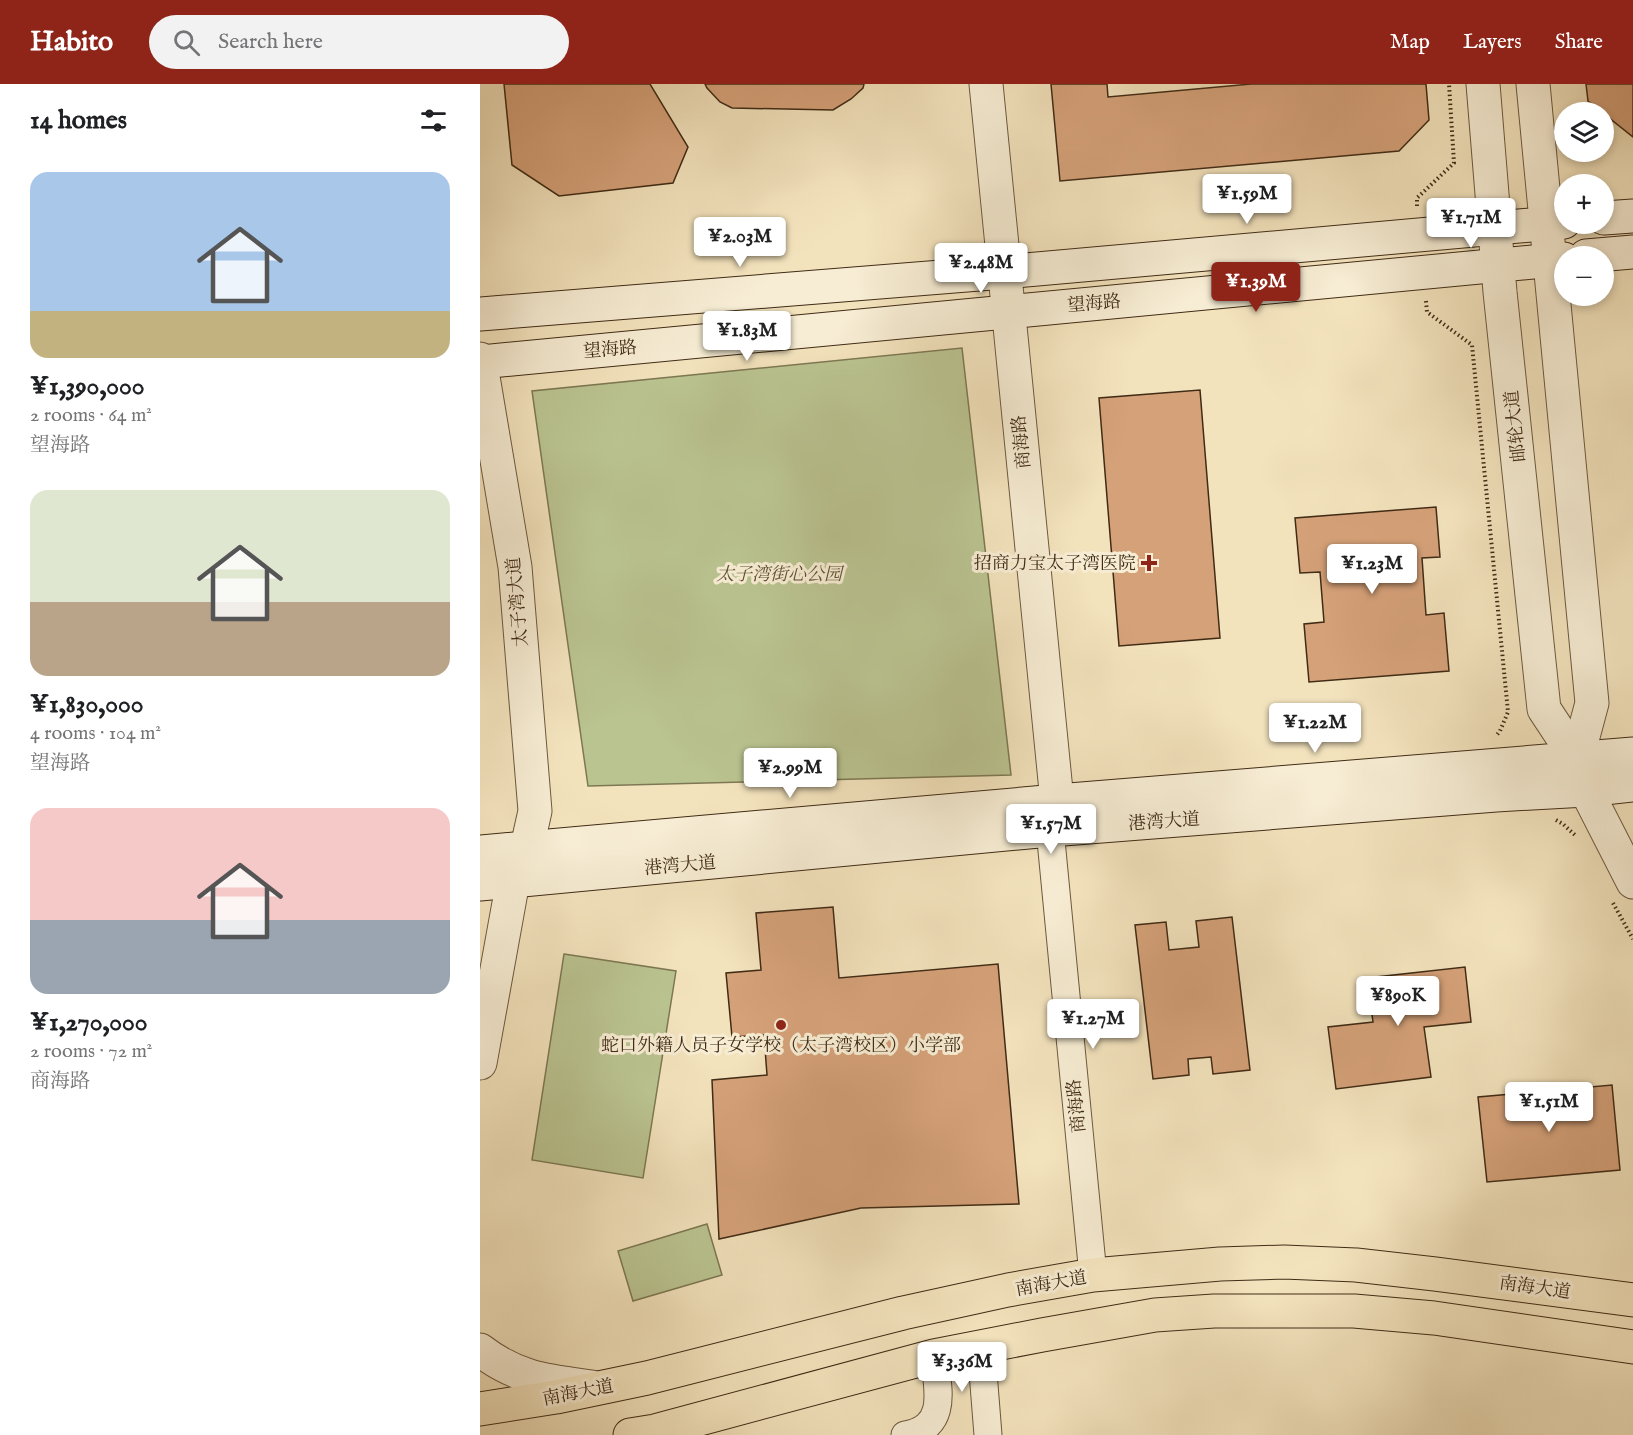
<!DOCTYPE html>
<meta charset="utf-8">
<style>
:root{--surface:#fff;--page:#f2f2f2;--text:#202124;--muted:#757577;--accent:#8f2418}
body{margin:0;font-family:"IM FELL English","Noto Serif SC",serif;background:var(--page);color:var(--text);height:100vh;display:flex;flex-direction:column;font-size:22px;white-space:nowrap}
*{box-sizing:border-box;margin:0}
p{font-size:20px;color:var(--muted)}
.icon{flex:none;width:33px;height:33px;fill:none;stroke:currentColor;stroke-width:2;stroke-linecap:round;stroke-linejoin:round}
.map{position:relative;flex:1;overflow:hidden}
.drawer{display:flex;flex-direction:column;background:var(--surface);width:480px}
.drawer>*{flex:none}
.controls{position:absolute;left:1074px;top:18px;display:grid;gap:12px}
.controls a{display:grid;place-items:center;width:60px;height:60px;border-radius:50%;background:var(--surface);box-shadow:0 3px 9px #0003;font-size:30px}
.price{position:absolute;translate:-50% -51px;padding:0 14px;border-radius:6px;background:#fff;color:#222;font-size:20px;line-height:39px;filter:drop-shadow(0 2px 3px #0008)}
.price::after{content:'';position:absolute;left:50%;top:36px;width:18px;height:14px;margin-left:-9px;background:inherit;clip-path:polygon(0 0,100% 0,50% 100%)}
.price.current{background:var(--accent);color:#fff}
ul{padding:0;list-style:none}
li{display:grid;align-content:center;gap:12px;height:318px;padding:0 30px}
li span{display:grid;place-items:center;height:186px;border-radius:18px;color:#555}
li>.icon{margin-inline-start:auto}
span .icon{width:108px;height:108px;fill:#fffc;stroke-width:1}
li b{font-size:26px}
h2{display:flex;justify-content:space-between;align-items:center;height:72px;padding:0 30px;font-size:26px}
header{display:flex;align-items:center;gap:36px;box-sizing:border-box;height:84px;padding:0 30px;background:var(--accent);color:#fff}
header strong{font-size:28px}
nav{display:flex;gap:33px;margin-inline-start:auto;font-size:21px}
.search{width:420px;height:54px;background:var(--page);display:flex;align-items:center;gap:15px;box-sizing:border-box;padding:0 21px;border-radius:33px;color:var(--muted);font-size:22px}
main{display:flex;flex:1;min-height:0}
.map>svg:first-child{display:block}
.green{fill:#bac491;stroke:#7d7853;stroke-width:1.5}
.building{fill:#d5a179;stroke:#402b15;stroke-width:1.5}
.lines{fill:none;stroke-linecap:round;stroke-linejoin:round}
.minor-casing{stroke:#6d593f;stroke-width:29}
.tertiary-casing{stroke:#6d593f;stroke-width:35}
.secondary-casing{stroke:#402b15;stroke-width:35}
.primary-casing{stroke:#402b15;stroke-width:35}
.path{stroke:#402b15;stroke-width:4;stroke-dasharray:1.5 3;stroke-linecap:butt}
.minor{stroke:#f7edd4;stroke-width:27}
.tertiary{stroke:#f7edd4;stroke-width:33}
.secondary{stroke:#f7edd4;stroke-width:33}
.primary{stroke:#f3e3bd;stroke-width:33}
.poi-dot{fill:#8f2418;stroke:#f7edd4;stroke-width:2}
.labels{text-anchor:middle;stroke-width:6;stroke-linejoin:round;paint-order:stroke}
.street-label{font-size:18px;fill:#402b15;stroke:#f7edd4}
.poi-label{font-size:18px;fill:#402b15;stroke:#f7edd4;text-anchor:end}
.park-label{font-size:18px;font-style:italic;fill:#5e5134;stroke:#f7edd4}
</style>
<header>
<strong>Habito</strong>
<div class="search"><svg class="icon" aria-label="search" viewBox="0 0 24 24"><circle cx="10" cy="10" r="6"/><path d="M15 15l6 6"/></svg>Search here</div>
<nav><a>Map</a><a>Layers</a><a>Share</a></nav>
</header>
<main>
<section class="drawer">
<h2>14 homes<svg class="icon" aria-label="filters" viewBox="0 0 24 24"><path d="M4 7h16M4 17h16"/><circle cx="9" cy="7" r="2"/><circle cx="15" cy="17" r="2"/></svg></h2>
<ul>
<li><span style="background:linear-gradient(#a9c7e8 75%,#c2b280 0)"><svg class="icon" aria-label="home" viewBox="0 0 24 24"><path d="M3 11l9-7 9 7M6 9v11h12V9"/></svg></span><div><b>¥1,390,000</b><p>2 rooms · 64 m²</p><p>望海路</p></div></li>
<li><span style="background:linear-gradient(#dfe7d0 60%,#b9a48a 0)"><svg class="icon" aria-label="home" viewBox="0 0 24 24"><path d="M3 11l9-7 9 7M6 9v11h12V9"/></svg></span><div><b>¥1,830,000</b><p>4 rooms · 104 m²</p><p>望海路</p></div></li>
<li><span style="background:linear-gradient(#f6c9c9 60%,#9aa5b1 0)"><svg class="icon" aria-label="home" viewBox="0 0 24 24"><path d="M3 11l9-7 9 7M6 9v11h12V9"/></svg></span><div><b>¥1,270,000</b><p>2 rooms · 72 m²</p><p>商海路</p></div></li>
</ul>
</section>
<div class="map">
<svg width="1153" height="1351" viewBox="0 0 1153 1351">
<rect width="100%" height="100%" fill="#f3e3bd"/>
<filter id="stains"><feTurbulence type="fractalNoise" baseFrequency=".00333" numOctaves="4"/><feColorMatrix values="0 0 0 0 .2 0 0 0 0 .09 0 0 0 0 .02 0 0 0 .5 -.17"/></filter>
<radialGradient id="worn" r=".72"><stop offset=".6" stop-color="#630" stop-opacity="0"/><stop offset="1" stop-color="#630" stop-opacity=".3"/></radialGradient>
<g class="green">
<path d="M 482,264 L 531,691 L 108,702 L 52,307 Z"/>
<path d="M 84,870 L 196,887 L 163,1094 L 52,1076 Z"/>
<path d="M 227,1140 L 242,1191 L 153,1217 L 138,1167 Z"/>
</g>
<g class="building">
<path d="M 24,0 L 170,0 L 208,63 L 193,99 L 79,112 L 32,81 Z"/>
<path d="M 225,0 L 384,0 L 383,4 L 371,15 L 353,26 L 252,24 L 240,18 L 227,4 Z"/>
<path d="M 571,0 L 627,0 L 628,13 L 771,0 L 946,0 L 949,36 L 919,67 L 580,97 Z"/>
<path d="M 1106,0 L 1153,0 L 1153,53 L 1108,17 Z"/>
<path d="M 720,306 L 740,554 L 639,562 L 619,314 Z"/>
<path d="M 956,423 L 960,473 L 942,474 L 946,531 L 964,529 L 969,587 L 829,598 L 824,540 L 844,538 L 840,488 L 820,489 L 815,434 Z"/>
<path d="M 353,823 L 359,894 L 518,880 L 539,1120 L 381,1124 L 239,1155 L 232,996 L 287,991 L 284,951 L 252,953 L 246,889 L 281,886 L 276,829 Z"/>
<path d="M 752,833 L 770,986 L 733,990 L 731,973 L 708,975 L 709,991 L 673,995 L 655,841 L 686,838 L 689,866 L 719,863 L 716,837 Z"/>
<path d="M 985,883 L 991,938 L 944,943 L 951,993 L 856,1005 L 848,943 L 893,938 L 887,894 Z"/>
<path d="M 1132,1001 L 1140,1086 L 1007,1098 L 998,1013 Z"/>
</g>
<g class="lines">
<g class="minor-casing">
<g id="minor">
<path d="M 570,746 L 613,1191"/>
<path d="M 501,1263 L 508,1351"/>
<path d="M 425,1351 C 469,1343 458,1305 454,1272"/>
</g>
</g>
<g class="tertiary-casing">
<g id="tertiary">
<path d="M 506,0 L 577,717"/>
<path d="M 1003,0 L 1020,208 L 1064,625 L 1097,675 L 1106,706 L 1153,798"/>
<path d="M 1053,0 L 1112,619 L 1097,675"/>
<path d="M 0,275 L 35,483 L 55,727 L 47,763 L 33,797 L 0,979"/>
<path d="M 0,1266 C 38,1295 67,1297 112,1303"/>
</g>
</g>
<g class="secondary-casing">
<g id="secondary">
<path d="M 1124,134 L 1153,132"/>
<path d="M 1106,172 L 1153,168"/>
<path d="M 0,230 L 524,188 L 1084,138"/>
<path d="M 0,278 L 1084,175"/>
<path d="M 0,768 L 577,717 L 1153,670"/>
<path d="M 0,800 L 570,746 L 1016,711 L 1106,706 L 1153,701"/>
</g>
</g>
<g class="primary-casing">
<g id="primary">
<path d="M 0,1325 L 76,1313 L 167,1294 L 423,1229 L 528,1206 L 613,1191 L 740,1180 L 804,1178 L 876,1181 L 955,1190 L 1153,1216"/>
<path d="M 150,1351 L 175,1347 L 454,1272 L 562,1251 L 675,1231 L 734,1227 L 874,1227 L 954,1234 L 1153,1263"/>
</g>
</g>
<g class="path">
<path d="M 937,122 L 937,114 L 974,79 L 969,0"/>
<path d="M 946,217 L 947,228 L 992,261 L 1028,628 L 1020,647 L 1016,652"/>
<path d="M 1076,736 L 1083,740 L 1096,752"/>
<path d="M 1133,819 L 1153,855"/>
</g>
<use href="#minor" class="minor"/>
<use href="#tertiary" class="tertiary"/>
<use href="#secondary" class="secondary"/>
<use href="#primary" class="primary"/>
</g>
<g class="poi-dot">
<path d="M666 470h6v6h6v6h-6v6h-6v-6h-6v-6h6z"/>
<circle cx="301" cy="941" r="6"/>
</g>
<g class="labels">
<g class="street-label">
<text transform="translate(614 219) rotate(-5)" y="6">望海路</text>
<text transform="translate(130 265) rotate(-5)" y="6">望海路</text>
<text transform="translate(1035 342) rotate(-96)" y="6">邮轮大道</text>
<text transform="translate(541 358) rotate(-96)" y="6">商海路</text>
<text transform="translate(37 518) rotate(-95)" y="6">太子湾大道</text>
<text transform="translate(684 737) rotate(-4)" y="6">港湾大道</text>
<text transform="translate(200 781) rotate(-5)" y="6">港湾大道</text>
<text transform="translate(596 1022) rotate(-96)" y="6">商海路</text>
<text transform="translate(571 1199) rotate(-10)" y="6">南海大道</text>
<text transform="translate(1055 1203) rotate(8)" y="6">南海大道</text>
<text transform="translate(98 1308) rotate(-11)" y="6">南海大道</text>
</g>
<g class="poi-label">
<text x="656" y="485">招商力宝太子湾医院</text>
<text x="301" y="967" text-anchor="middle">蛇口外籍人员子女学校（太子湾校区）小学部</text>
</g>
<g class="park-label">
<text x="299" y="496">太子湾街心公园</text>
</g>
</g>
<rect width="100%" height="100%" filter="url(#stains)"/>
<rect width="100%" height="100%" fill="url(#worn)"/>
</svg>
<div class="controls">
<a><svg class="icon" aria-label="layers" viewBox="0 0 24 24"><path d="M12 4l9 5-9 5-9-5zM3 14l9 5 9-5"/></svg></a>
<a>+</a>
<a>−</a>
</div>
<b class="price" style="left:767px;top:141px">¥1.59M</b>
<b class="price" style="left:991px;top:165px">¥1.71M</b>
<b class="price" style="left:260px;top:184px">¥2.03M</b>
<b class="price" style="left:501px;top:210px">¥2.48M</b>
<b class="price current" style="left:776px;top:229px">¥1.39M</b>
<b class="price" style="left:267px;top:278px">¥1.83M</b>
<b class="price" style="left:892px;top:511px">¥1.23M</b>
<b class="price" style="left:835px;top:670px">¥1.22M</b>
<b class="price" style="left:310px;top:715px">¥2.99M</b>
<b class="price" style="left:571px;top:771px">¥1.57M</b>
<b class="price" style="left:918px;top:943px">¥890K</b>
<b class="price" style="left:613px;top:966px">¥1.27M</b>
<b class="price" style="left:1069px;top:1049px">¥1.51M</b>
<b class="price" style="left:482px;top:1309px">¥3.36M</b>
</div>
</main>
